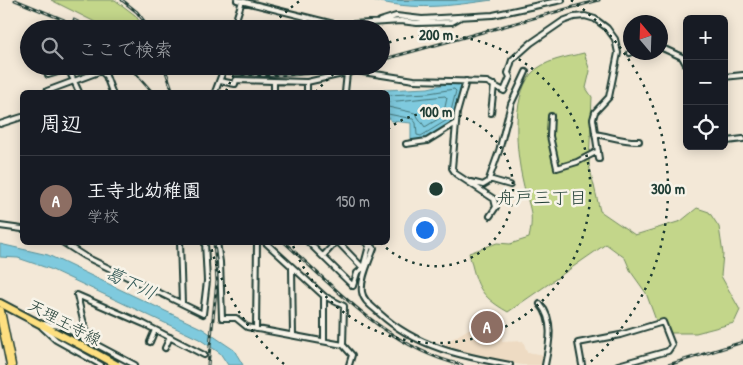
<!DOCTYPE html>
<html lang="ja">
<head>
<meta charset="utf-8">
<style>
  :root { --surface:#171b24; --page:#20242c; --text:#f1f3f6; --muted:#9ea1a6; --line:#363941; --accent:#ea580c }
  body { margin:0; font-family:"Patrick Hand","Klee One",sans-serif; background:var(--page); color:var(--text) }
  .controls { position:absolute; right:15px; top:15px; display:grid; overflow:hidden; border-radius:8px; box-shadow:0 2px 12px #0003 }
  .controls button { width:45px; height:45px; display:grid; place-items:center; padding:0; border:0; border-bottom:1px solid var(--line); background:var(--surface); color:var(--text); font:25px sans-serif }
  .compass { position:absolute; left:623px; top:15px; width:45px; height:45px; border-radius:50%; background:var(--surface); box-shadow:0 2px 12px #0003; rotate:341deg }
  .you { position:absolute; left:424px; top:229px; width:18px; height:18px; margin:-12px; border:4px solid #fff; border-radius:50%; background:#1a73e8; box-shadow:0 0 0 8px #1a73e833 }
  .badge { display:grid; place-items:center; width:32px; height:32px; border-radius:50%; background:var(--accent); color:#fff; font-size:16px; font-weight:700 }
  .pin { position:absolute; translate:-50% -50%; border:2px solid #fff; box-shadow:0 1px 5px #0006 }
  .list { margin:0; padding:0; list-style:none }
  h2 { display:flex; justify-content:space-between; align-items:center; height:65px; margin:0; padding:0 20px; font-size:21px }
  h2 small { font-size:16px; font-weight:400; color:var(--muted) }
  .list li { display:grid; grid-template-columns:32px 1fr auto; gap:15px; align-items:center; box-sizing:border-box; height:90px; padding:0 20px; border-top:1px solid var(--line) }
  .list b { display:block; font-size:19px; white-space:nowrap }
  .list p { margin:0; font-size:16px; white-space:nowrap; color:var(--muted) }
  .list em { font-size:16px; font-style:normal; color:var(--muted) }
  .icon { flex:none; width:28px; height:28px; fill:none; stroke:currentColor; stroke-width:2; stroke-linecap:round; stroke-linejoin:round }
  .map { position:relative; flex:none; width:743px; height:365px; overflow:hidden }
  .search { position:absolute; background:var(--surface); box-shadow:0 2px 12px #0003; left:20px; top:20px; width:370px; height:55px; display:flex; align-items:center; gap:12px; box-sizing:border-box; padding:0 18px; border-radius:28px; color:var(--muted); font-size:19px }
  .panel { position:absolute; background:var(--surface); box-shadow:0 2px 12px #0003; left:20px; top:90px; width:370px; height:155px; border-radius:8px }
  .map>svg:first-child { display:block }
</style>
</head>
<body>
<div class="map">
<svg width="743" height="365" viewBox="0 0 743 365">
  <rect width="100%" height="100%" fill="#f3e8d7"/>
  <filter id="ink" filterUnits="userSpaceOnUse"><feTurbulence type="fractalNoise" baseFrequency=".02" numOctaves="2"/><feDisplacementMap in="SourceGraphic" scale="10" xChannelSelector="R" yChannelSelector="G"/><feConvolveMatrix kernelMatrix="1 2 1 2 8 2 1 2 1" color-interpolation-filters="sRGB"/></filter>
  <g filter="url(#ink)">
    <path fill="#eedbc3" d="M 497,312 L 502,313 L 502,342 L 523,341 L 527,352 L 545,355 L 543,365 L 522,365 L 470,356 L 444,348 L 447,342 Z"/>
    <path fill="#c3d68a" stroke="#718a5f" d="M 51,0 L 115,0 L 135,15 L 145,29 L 109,29 Z
      M 584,53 L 590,71 L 586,88 L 592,97 L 589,165 L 600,211 L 635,235 L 681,221 L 697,208 L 709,212 L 719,227 L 723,254 L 721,276 L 740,310 L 734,323 L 696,333 L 668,333 L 657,323 L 646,293 L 631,272 L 625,258 L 606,244 L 508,312 C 478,295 477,285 469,253 L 497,243 L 510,244 L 529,238 C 535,211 528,206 523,182 C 516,152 511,99 531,74 C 543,60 568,57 584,53 Z"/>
    <path fill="#7fcade" stroke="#59929a" d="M 372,0 L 492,0 C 449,6 415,11 372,0 Z
      M 446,84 L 463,85 L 454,122 C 441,131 428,141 411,141 L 411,123 L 391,121 L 388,116 L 388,92 L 382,92 L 384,90 L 428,88 Z
      M 0,244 L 48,255 L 203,329 L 234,350 L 243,365 L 228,365 L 220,353 L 199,339 L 50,269 L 18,258 L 0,257 Z"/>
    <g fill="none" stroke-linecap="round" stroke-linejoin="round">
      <path stroke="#457578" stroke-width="1" d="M 393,0 L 457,0
        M 388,95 L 429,93 L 454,89 L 456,91 L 449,119 L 421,136 L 417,135 L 416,123 L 413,119 L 388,114
        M 388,102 L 445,96 L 447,98 L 443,116 L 425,127 L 415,113 L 388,107"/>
      <g stroke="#1f3d34" stroke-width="8">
        <path id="street" d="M 237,0 L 338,25 L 401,21 L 417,23 L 452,22 L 461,17
          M 380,21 L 396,16 L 422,19 L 493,15 L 562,0
          M 54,28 L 56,29
          M 233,29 L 242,1
          M 304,29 L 307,18
          M 660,47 L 682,57 L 687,66
          M 630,53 L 632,52
          M 45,66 L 48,75 L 68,69
          M 67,66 L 79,92
          M 724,77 L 743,75
          M 220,81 L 235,84 L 236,80 L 307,82 L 356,71 L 414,80 L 487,82 L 504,91 L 510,77 L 508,73 L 512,60 L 531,43 L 563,21 L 574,17 L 585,16 L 595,19 L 607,28 L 615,39 L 618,53 L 609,97 L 595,112 L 593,119 L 599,159
          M 466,81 L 457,113 L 452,168 L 456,174 L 494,199 L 496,207 L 490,216
          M 274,82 L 274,92
          M 307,82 L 307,92
          M 47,91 L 101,71 L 106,76 L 112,92
          M 215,92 L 225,66
          M 345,92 L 347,73 L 345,66
          M 491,113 L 494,85
          M 551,116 L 550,136 L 557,168 L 577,162 L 598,151
          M 0,124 L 22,117
          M 595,134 C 609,136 625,142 639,141
          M 727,141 L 743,139
          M 406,144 L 427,141 L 456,123
          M 489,179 L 510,185
          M 471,182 L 483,185 L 488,182 L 499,151 L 511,104 L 526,72
          M 0,226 L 22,229
          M 62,242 L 84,256 L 203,314 L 207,281 L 205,242
          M 180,242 L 182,303
          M 217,242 L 220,262 L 222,318 L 236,318 L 247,327 L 343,345
          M 265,242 L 324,296 L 344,306 L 343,345 L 352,355 L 349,365
          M 308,242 L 353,286 L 357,273 L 363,268 L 370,242
          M 338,242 L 363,268
          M 365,242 L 374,248 C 370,260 360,279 362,292 C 363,301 373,307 379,313 C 416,347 461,356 510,365
          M 323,256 L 336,242
          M 292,268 L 293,335
          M 324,296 L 324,341
          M 540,304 C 555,321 549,345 545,365
          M 44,324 L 61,326 L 135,365
          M 42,327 L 56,340 L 101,365
          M 256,329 L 257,242
          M 88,341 L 77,295 L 144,324 L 204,355
          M 150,342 L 155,330
          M 165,348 L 170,337
          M 582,365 L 578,343 L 620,335 L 663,322 L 672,345 L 668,351 L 618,365"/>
      </g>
      <g stroke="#1f3d34" stroke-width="10">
        <path id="primary" d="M 0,303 L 97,354"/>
      </g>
      <g stroke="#1f3d34" stroke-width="11">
        <path id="highway" d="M 0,311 L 11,365"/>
      </g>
      <use href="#street" stroke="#f7f3e8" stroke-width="4"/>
      <use href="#primary" stroke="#fddf80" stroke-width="6"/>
      <use href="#highway" stroke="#fddf80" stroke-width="8"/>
      <g stroke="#1f3d34" stroke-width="3">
        <path id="rail" d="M 15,0 L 64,20 L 79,29
          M 122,0 L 137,12 L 150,29
          M 74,20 L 92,29
          M 381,60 L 599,0
          M 129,66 L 152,92
          M 164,66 L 173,92
          M 182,66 C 237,78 297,79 353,66
          M 284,242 C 338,291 389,348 462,365
          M 208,365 L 217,281 L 214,242
          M 668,365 L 743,342"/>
      </g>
      <use href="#rail" stroke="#f7f3e8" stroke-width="1" stroke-dasharray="4" stroke-linecap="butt"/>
      <g stroke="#1f3d34" stroke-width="10" stroke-linecap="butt">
        <path id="primary-bridge" d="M 97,354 L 117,365"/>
      </g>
      <use href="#primary-bridge" stroke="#fddf80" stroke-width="6"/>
    </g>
  </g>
  <g fill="none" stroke="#1f3d34" stroke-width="2.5" stroke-dasharray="2.5 5">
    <path d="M388 129A77 77 0 1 1 381 243"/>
    <path d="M316 92A154 154 0 0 1 342 67M382 45A154 154 0 1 1 292 243"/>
    <path d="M284 364A232 232 0 0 1 210 243M226 91A232 232 0 0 1 238 68M269 28A232 232 0 0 1 301 0M571 0A232 232 0 0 1 588 364"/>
  </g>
  <g text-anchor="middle" stroke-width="5" stroke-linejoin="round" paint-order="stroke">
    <g font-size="16" fill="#1f3d34" stroke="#f7f3e8">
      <text transform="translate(65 322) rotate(28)" y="6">天理王寺線</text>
    </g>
    <g font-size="18" fill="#1f3d34" stroke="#f7f3e8">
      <text x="542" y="204">舟戸三丁目</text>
    </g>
    <g font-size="18" font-style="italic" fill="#325956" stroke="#f7f3e8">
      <text transform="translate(131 283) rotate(25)" y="6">葛下川</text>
    </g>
  </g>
  <circle cx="436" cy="189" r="8" fill="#1f3d34" stroke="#f7f3e8" stroke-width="2.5"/>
  <g font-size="15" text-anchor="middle" font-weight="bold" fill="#1f3d34" stroke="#f7f3e8" stroke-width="5" stroke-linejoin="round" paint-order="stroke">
    <text x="436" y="40">200 m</text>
    <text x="436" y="117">100 m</text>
    <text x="668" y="194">300 m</text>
  </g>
</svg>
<div class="controls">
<button>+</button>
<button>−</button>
<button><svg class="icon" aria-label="locate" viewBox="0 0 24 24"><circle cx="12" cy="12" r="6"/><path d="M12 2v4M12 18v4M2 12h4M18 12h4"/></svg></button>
</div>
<svg class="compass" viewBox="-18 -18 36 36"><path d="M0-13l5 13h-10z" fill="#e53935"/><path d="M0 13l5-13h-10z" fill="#9ea1a6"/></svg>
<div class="you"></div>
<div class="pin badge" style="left:487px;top:327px;background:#8d6e63">A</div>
<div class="search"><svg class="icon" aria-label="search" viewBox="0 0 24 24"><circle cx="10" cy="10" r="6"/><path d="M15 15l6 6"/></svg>ここで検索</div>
<section class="panel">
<h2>周辺<small></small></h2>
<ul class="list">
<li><span class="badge" style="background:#8d6e63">A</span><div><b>王寺北幼稚園</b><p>学校</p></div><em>150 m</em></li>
</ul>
</section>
</div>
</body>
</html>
